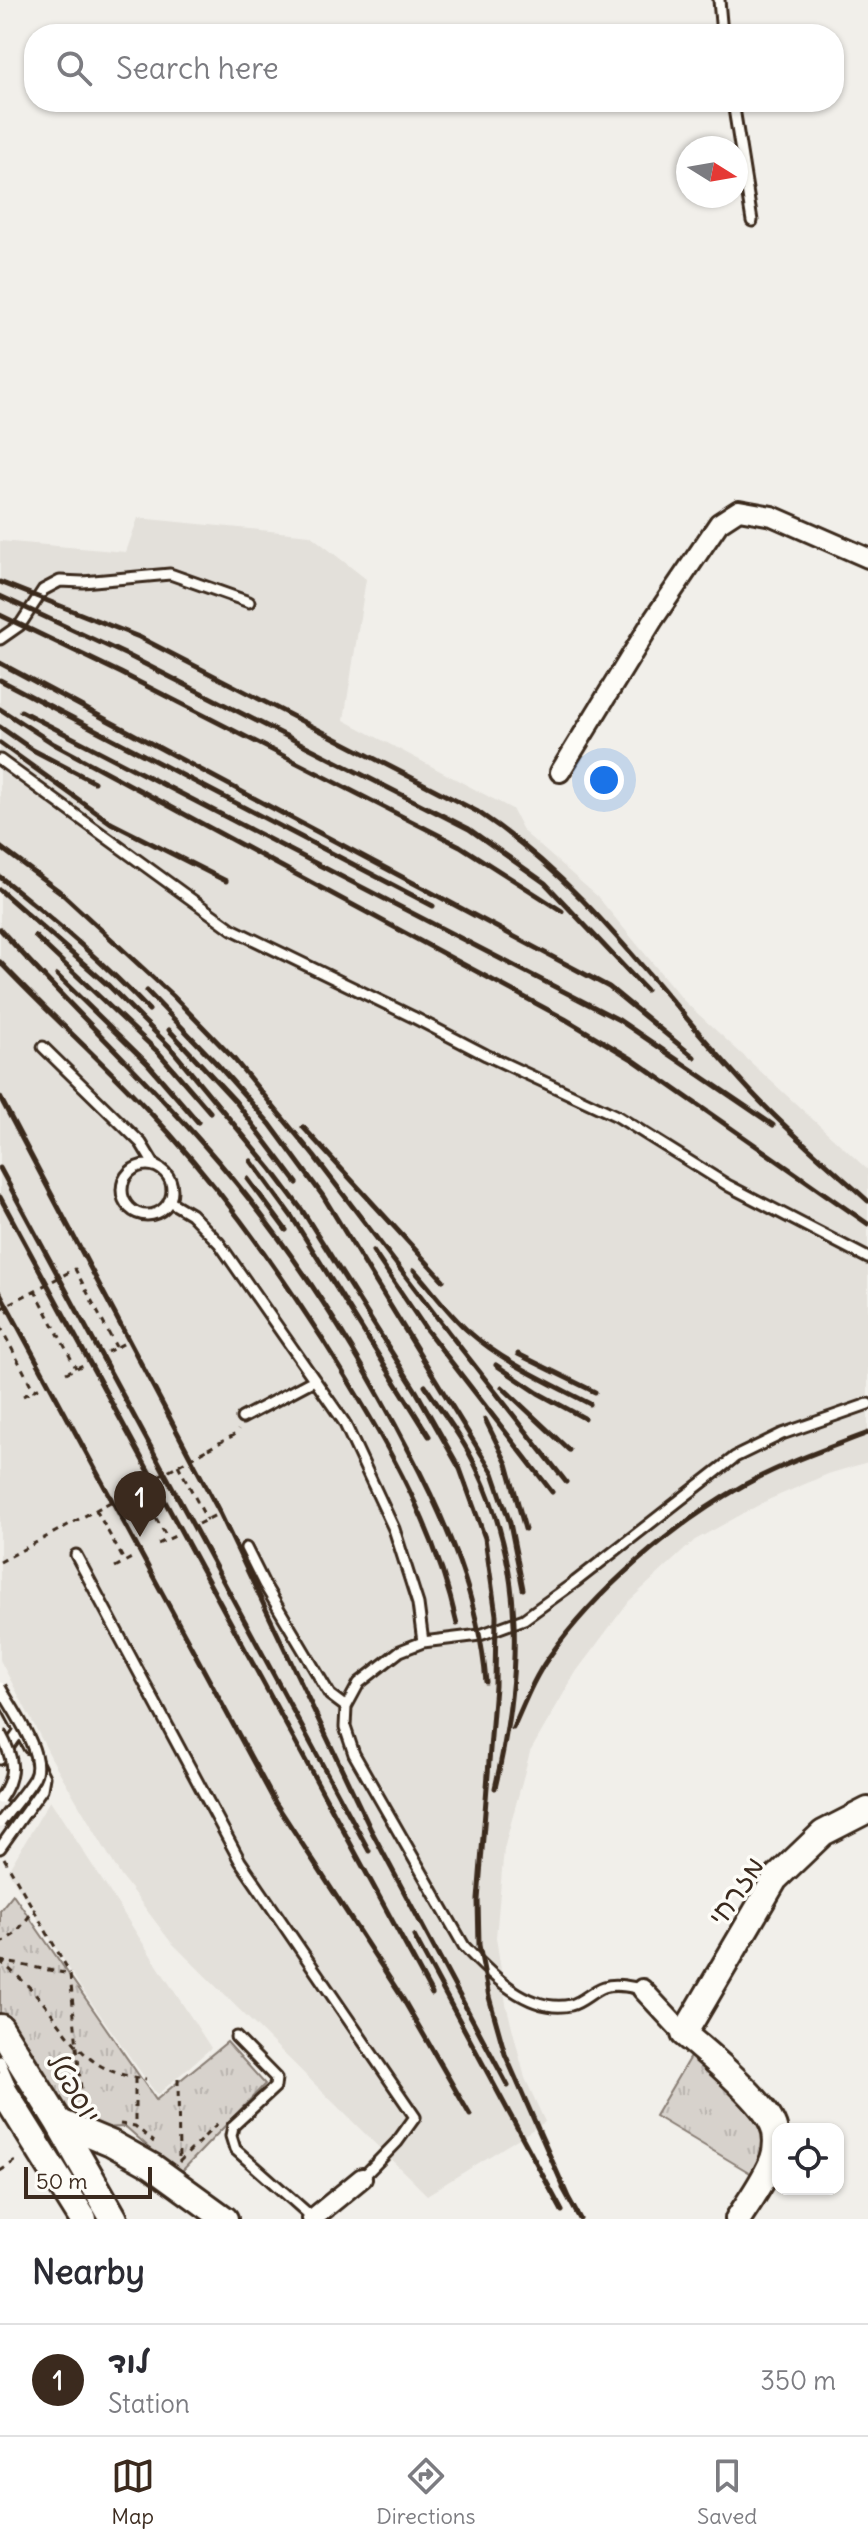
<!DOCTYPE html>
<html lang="en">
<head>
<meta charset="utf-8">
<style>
  :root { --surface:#fff; --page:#f2f2f3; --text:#2b2b33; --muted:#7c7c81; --line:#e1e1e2; --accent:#3b2a1e }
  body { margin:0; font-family:Delius,"Playpen Sans Hebrew",sans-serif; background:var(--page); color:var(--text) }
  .controls { position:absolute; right:24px; bottom:24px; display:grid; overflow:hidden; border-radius:16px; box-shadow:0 2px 6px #0004 }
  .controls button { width:72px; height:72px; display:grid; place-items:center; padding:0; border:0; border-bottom:2px solid var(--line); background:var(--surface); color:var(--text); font:40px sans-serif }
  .compass { position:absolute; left:676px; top:136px; width:72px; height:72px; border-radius:50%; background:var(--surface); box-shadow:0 2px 6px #0004; rotate:101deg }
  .scale { position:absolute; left:24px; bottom:20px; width:128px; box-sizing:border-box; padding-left:8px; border:4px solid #3b2a1e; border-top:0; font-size:22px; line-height:28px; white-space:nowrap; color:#3b2a1e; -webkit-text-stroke:6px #fdfcf7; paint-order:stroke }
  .you { position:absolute; left:604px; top:780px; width:28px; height:28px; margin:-20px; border:6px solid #fff; border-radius:50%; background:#1a73e8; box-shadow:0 0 0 12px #1a73e833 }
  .badge { display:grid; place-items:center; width:52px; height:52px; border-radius:50%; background:var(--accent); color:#fff; font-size:26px; font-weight:700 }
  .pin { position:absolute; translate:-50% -66px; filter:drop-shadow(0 2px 4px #0008) }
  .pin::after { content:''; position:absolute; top:42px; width:28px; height:24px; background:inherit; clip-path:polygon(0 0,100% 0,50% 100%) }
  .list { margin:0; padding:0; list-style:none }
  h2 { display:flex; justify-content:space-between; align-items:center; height:104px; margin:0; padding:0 32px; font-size:34px }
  h2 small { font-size:26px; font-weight:400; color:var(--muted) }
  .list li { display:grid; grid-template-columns:52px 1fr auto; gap:24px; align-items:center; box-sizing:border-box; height:112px; padding:0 32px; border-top:2px solid var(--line) }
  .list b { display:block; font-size:30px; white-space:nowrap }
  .list p { margin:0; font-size:26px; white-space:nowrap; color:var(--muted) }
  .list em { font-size:26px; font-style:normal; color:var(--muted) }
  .icon { flex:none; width:44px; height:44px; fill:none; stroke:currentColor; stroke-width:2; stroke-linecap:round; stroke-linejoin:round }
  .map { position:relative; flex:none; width:868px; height:2219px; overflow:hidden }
  .search { position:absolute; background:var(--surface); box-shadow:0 2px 6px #0004; left:24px; right:24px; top:24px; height:88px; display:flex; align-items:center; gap:20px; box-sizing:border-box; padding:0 28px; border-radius:32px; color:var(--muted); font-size:30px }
  .sheet { height:216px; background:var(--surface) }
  nav { display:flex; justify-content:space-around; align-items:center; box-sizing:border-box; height:112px; border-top:2px solid var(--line); background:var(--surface); font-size:22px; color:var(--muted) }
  nav a { display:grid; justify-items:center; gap:4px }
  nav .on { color:var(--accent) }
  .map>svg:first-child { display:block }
</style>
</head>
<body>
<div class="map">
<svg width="868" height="2219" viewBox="0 0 868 2219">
  <defs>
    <pattern id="park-tufts" width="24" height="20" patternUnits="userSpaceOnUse" patternTransform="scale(2)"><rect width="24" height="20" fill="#d7d2cc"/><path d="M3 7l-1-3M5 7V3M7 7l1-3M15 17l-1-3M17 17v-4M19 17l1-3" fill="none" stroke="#b9b4af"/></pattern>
  </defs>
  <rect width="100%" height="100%" fill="#f1efea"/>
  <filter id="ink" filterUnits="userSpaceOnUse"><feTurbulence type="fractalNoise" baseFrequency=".0125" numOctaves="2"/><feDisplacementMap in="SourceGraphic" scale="16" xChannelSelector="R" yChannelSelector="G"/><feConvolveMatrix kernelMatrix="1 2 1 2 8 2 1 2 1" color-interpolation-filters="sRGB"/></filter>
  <g filter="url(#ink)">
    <path fill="#e3e0da" d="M 138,518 L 310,535 L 366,579 L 344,720 L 512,809 L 524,832 L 597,896 L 684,1001 L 868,1170 L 868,1462 L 828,1474 L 768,1500 L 695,1540 L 629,1601 L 576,1672 L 530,1752 L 504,1849 L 496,1937 L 506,2004 L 525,2078 L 545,2122 L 427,2195 L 170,1941 L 121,1876 L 53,1761 L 0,1660 L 0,541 L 126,552 Z
      M 50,1800 L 211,2048 L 157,2095 L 81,1988 L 8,1871 Z"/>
    <path fill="url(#park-tufts)" stroke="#897e75" stroke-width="2" d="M 13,1894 L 156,2100 L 227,2042 L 265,2084 L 179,2174 L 126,2127 L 94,2128 L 69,2121 L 0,2020 L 0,1910 Z
      M 697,2045 L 773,2123 L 762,2180 L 655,2116 Z"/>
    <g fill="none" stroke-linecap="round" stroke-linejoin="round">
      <g stroke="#3b2a1e" stroke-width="15">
        <path id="service" d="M 719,0 L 722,34
          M 733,102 L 752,221
          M 0,639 L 20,625 L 43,590 L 60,581 L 83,582 L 170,574 L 249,602
          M 0,760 L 232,929 L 413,1017 L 486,1055 L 617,1116 L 729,1186 L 868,1258
          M 43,1047 L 141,1143 L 155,1166
          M122 1190a25 25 0 1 1 50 0a25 25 0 1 1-50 0Z
          M 169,1201 L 191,1214 L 219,1243 L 344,1422 L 394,1529 L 418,1604 L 423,1642
          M 242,1418 L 314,1380
          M 246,1548 L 264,1584 L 330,1695 L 346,1707 L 345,1727 L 354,1754 L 464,1946 C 490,1974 529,2014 571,2005 C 583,2002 592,1991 604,1987 C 616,1983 631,1987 642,1989
          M 76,1555 L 240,1861 L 415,2117 L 397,2142 L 362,2178
          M 6,1705 L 29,1748
          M 346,1707 L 359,1683 L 400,1651 L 423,1642 L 480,1635 L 524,1619 L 575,1582 L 735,1457 L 782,1434 L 868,1404
          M 0,1759 L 20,1731
          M 0,1848 L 42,1789 L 44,1777 L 36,1761
          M 236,2037 L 276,2078 L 275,2087 L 233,2126 L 231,2136 L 235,2149 L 313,2218
          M 0,2061 L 10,2084"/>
      </g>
      <g stroke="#3b2a1e" stroke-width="24">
        <path id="minor" d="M 560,772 L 653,620 L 719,523 L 739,510 L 772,516 L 868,558
          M 642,1989 L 684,2034
          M 312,2219 L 362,2178"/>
      </g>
      <g stroke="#3b2a1e" stroke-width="30">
        <path id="tertiary" d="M 58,2121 L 111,2143 L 152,2166 L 225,2219
          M 738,2219 C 750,2200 765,2180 773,2159 C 777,2148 777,2133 772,2123 C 761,2099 706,2052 684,2034 L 775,1879 L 823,1833 L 868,1810"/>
      </g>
      <g stroke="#3b2a1e" stroke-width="32">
        <path id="secondary" d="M 0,2028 L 58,2121 L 114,2219
          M 0,2086 L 83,2219"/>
      </g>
      <path stroke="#3b2a1e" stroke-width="3" stroke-dasharray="6 6" stroke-linecap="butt" d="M 35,1290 L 76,1368
        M 0,1309 L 75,1269 L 116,1347
        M 0,1326 L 34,1391
        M 107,1352 L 125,1343
        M 66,1373 L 85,1364
        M 23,1396 L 44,1385
        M 208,1449 L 236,1434 L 238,1430
        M 178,1465 L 207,1520
        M 138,1487 L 168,1539
        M 96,1510 L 125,1562
        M 198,1524 L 216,1515
        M 158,1544 L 177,1535
        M 115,1567 L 135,1556
        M 4,1858 L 70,1973
        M 0,1944 L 15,1934 L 35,1909
        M 0,1961 L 70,1974 L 83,2110
        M 0,1961 C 11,1971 23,1980 33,1991 C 73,2034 79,2072 146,2079
        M 135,2078 L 135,2126
        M 178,2079 L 179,2159
        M 120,2124 L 135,2126 L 154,2142
        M 179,2162 L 221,2120
        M 0,2171 L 20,2158"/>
      <use href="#service" stroke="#fdfcf7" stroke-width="9"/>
      <use href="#minor" stroke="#fdfcf7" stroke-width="18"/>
      <use href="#tertiary" stroke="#fdfcf7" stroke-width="24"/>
      <use href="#secondary" stroke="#fdfcf7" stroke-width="26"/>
      <path stroke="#3b2a1e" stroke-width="5" d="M 0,582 L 139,637 L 478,812 C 592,887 664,1000 757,1098 C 791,1134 831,1167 868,1201
        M 0,596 L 129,656 L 469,829 L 545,883 L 646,990
        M 0,615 L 121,673 L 460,846 L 562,911
        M 0,663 L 609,987 L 694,1057
        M 0,680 L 433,906
        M 0,709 L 54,744 L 565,1019 L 632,1059 L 868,1224
        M 21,711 L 619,1020 L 773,1125
        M 0,727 L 33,750 L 94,782
        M 0,743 L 111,823 L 226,881
        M 0,847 L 59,891 L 173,996 L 234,1059 L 314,1156 L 449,1333 L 566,1482
        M 0,877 C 52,918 103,962 149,1010
        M 0,890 L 109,986 L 169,1046 L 271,1169 L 302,1210 L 416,1391 L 460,1469 L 485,1538 L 496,1615 L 495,1686 L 478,1900 L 479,1945 L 489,1997 L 505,2054 L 568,2197
        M 0,929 C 66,1003 138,1070 203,1144 C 284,1235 352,1341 408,1449 C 447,1523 479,1598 486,1682
        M 35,936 L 159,1053 L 210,1112
        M 0,962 C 47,1012 99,1058 146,1108 C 214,1179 270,1258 323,1340 C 379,1429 434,1520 457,1624
        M 57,975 L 148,1064 L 198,1122
        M 147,991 L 217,1064 L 270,1124 L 323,1196 L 493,1473 L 510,1523 L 523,1589
        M 169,1030 L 236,1102 L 297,1183
        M 0,1097 L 220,1513 L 371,1830 L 508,2086
        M 303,1127 L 443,1280
        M 251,1161 L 292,1217 L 429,1436
        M 0,1168 L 369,1851
        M 248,1179 L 286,1230
        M 0,1197 L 432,1994
        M 373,1251 L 425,1328 L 552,1492
        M 414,1270 C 432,1290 448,1313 468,1331 C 503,1362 548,1382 590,1404
        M 0,1293 L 275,1802 L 403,1999 L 470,2115
        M 518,1354 L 595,1392
        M 496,1365 L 538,1393 L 584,1418
        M 425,1386 C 443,1413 464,1440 477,1469 C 526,1572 521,1679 495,1788
        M 502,1387 L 569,1450
        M 485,1419 L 507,1464 L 525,1529
        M 513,1728 C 524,1704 533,1679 549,1657 C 595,1591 674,1524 744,1485 C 784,1463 826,1449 868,1433
        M 414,1936 L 562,2211
        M 563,2188 L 580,2219"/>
      <g stroke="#3b2a1e" stroke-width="15" stroke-linecap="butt">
        <path id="service-bridge" d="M 0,1687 C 11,1708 47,1755 34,1778 C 25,1793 11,1808 0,1823
          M 0,1733 C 14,1758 17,1774 0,1799"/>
      </g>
      <path stroke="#3b2a1e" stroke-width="3" stroke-dasharray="6 6" stroke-linecap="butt" d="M 0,1562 L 208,1449"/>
      <use href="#service-bridge" stroke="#fdfcf7" stroke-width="9"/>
    </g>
  </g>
  <g text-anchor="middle" stroke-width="7" stroke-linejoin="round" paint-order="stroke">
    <g font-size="28" fill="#3b2a1e" stroke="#fdfcf7">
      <text transform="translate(736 1891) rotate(-56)" y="10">מזרחי</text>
      <text transform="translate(74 2088) rotate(59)" y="10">יוספטל</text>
    </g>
  </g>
</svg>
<div class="controls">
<button><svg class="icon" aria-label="locate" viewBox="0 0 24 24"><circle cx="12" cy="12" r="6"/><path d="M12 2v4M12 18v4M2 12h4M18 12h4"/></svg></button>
</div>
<svg class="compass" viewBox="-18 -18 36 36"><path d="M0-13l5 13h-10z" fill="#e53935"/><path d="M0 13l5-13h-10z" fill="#7c7c81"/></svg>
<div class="scale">50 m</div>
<div class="you"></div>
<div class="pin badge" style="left:140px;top:1537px">1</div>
<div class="search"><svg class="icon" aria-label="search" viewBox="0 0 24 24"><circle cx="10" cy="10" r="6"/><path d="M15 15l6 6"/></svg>Search here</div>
</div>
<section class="sheet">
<h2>Nearby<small></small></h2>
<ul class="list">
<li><span class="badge">1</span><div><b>לוד</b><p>Station</p></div><em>350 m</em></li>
</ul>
</section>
<nav>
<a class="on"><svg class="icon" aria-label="map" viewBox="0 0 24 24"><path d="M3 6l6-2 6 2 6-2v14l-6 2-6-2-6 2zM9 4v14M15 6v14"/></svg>Map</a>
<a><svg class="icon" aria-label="directions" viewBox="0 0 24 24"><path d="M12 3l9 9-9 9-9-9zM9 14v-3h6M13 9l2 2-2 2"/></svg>Directions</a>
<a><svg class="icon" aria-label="saved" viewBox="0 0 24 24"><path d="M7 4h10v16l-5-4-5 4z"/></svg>Saved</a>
</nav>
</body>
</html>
